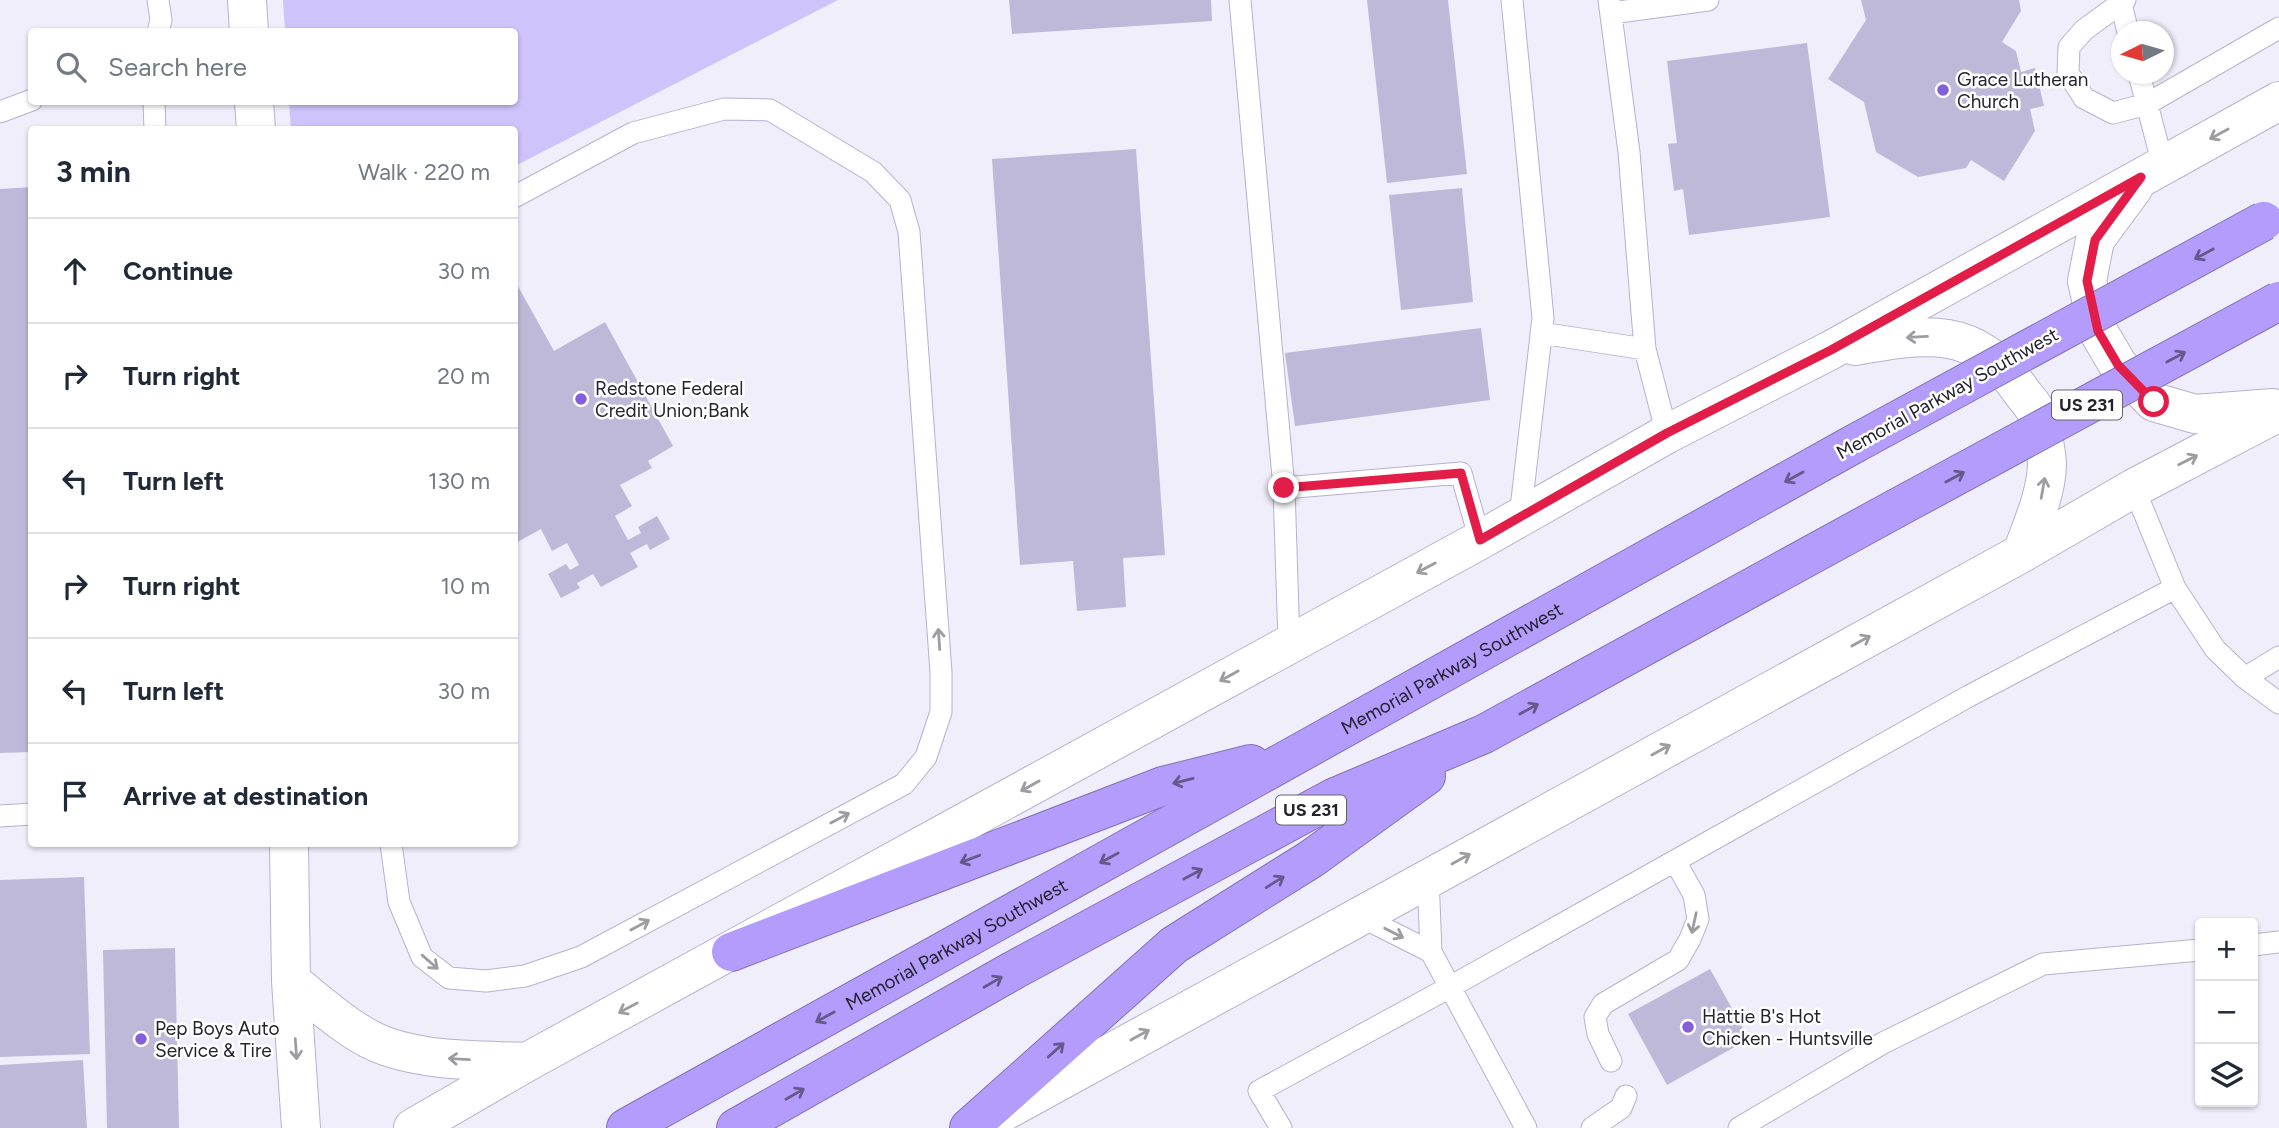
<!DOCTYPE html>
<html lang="en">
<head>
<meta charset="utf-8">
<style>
  :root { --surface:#fff; --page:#f6f6f7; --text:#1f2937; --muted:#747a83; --line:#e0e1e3 }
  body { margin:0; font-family:Figtree,sans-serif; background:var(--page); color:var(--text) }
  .controls { position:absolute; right:21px; bottom:21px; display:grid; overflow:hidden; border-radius:7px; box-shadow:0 2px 5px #0004 }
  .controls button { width:63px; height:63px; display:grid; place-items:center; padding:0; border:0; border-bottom:2px solid var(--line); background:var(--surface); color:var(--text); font:35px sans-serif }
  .compass { position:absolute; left:2111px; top:21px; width:63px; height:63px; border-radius:50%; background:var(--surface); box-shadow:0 2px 5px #0004; rotate:265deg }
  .stop { position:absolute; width:21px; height:21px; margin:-16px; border:5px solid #e11d48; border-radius:50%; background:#fff }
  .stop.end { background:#e11d48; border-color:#fff; box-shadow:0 2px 7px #0008 }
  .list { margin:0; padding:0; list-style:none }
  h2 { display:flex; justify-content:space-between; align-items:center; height:91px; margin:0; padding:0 28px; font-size:30px }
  h2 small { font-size:23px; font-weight:400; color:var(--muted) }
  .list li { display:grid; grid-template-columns:46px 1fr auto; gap:21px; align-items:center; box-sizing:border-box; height:105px; padding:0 28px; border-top:2px solid var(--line) }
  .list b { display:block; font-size:26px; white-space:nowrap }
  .list em { font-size:23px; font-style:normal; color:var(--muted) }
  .icon { flex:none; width:38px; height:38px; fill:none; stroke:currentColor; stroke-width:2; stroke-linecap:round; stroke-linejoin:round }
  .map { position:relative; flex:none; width:2279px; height:1128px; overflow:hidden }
  .search { position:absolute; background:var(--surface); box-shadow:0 2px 5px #0004; left:28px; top:28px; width:490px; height:77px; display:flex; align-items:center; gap:18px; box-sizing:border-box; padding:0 24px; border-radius:7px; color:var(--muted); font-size:26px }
  .panel { position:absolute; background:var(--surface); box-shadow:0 2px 5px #0004; left:28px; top:126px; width:490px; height:721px; border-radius:7px }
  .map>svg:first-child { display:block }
</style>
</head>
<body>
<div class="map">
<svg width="2279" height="1128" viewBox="0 0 2279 1128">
  <rect width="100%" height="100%" fill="#f0eefb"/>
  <path fill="#cec3fa" d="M 283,0 L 838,0 L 515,166 L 514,130 L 291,129 L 289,102 L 514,102 L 514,32 L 285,31 Z"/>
  <path fill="#beb9d8" d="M 1009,0 L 1211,0 L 1212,21 L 1012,34 Z
    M 1367,0 L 1448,0 L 1467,174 L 1387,183 Z
    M 1861,0 L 2019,0 L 2021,11 L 2002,42 L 2016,51 L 2021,72 L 2035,68 L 2044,106 L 2030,109 L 2035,131 L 2004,181 L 1971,160 L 1966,168 L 1918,177 L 1876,152 L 1864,102 L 1828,79 L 1866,20 Z
    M 1807,43 L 1830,217 L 1689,235 L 1683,189 L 1674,191 L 1668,144 L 1677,143 L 1667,61 Z
    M 1136,149 L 1165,555 L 1123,558 L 1126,607 L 1077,611 L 1073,561 L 1020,565 L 992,159 Z
    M 32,187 L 32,752 L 0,753 L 0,189 Z
    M 1462,188 L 1473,302 L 1401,310 L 1389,195 Z
    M 514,279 L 554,351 L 605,322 L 673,446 L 648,461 L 652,468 L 620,485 L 632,506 L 615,516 L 628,540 L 641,533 L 638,527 L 657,516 L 670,539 L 650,550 L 647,544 L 630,553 L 638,567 L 601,587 L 593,574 L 577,583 L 580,588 L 561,598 L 548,574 L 566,564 L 570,570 L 579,565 L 567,543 L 552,551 L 541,529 L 514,544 Z
    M 1481,328 L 1490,400 L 1295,426 L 1285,353 Z
    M 84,877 L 90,1054 L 0,1057 L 0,880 Z
    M 175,948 L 179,1128 L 107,1128 L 103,950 Z
    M 1710,969 L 1749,1039 L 1667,1085 L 1628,1014 Z
    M 83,1060 L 87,1128 L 0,1128 L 0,1065 Z"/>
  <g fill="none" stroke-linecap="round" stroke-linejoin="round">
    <g stroke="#b7b1d0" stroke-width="23">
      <path id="service" d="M 1240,0 L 1284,488 L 1289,643
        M 1512,0 L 1543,318 L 1520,517
        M 1609,0 L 1629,152 L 1645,349 L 1667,434
        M 2120,0 L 2128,32
        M 2125,0 L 2084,30 L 2069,47 L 2068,73 L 2084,98 L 2113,113 L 2147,104 L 2279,28
        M 1611,13 L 1708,0
        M 158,32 L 161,20 L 158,0
        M 2139,74 L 2163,165
        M 154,102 L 155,130
        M 0,112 L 32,100
        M 1541,333 L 1645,349
        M 1284,488 L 1461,473 L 1480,540
        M 2134,488 L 2175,588 L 2215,649 L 2245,678 L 2279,703
        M 2245,678 L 2279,657
        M 0,816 L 32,814
        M 391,844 L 399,902 L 422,957 L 449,978 L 486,981 L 525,976 L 581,957 L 904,784 L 926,757 L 941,712 L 941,672 L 909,232 L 900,200 L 873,172 L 770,110 L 724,109 L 633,133 L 514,197
        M 1358,915 L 1431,952
        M 2253,945 L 2279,942
        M 1611,1061 L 1598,1034 L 1595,1017 L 1603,1004 L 1678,960 L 1690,939 L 1698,919 L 1694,895 L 1675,861
        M 1281,1128 L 1259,1091 L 1450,987 L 1431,952 L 1428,877
        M 1526,1128 L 1450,987 L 1969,696 L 2175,588
        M 1592,1128 L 1621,1108 L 1626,1096
        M 1739,1128 L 1883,1043 L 2043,964 L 2200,950"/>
    </g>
    <g stroke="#b7b1d0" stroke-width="40">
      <path id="minor" d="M 247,0 L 249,32
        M 254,102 L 256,130
        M 289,844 L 291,981 L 301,1128
        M 291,981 C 319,1003 354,1036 388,1047 C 432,1062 482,1060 527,1062"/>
    </g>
    <g stroke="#b7b1d0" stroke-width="40">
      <path id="secondary" d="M 2134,187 L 2095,240 L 2087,281 L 2098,331 L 2118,365 L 2154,402 L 2195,414 L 2273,408
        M 1855,346 C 1926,333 1976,325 2021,391 C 2026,398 2033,405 2037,413 C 2041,423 2047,455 2047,465 C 2046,495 2032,525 2022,553
        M 994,1117 L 2022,553 L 2134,488 L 2279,412
        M 413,1128 L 527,1062 L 1480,540 L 1667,434 L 1831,350 L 2279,101"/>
    </g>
    <g stroke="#8272b5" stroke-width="40">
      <g id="motorway">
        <path d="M 731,952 L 1163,786 L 1251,764"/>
        <path id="s1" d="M 626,1128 L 1854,444"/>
        <path d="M 736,1128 L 1014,970 L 1333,798 L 1484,734 L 1895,509"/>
        <path d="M 969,1128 L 1174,945 L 1311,859 L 1426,776"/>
      </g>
    </g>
    <use href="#service" stroke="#fff" stroke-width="21"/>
    <use href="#minor" stroke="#fff" stroke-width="38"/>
    <use href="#secondary" stroke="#fff" stroke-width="38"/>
    <use href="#motorway" stroke="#b49cfd" stroke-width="38"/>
    <g stroke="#8272b5" stroke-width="40" stroke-linecap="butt">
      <path id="motorway-bridge" d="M 1854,444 L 2264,221
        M 1895,509 L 2279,301"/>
    </g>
    <use href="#motorway-bridge" stroke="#b49cfd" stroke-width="38"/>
  </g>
  <defs><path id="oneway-shaft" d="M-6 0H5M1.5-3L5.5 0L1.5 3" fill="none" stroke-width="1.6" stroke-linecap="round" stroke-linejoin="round" transform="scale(1.75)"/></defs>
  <g stroke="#9d9ca1">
    <use href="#oneway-shaft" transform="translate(2219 134) rotate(151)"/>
    <use href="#oneway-shaft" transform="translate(1917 337) rotate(177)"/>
    <use href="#oneway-shaft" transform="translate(2188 460) rotate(-27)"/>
    <use href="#oneway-shaft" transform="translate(2043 488) rotate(-80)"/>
    <use href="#oneway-shaft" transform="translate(1426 568) rotate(152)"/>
    <use href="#oneway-shaft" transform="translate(939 639) rotate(-94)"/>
    <use href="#oneway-shaft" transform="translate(1861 641) rotate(-29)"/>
    <use href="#oneway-shaft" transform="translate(1229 676) rotate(151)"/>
    <use href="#oneway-shaft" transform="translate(1661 750) rotate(-29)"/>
    <use href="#oneway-shaft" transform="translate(1030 786) rotate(151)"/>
    <use href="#oneway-shaft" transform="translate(840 818) rotate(-28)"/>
    <use href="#oneway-shaft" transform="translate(1461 859) rotate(-29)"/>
    <use href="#oneway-shaft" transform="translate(1694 923) rotate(102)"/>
    <use href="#oneway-shaft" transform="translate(640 925) rotate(-28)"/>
    <use href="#oneway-shaft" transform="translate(1394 933) rotate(27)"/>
    <use href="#oneway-shaft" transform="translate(430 962) rotate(41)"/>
    <use href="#oneway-shaft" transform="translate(628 1008) rotate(152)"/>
    <use href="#oneway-shaft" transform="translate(1140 1035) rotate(-29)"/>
    <use href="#oneway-shaft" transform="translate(296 1049) rotate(86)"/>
    <use href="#oneway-shaft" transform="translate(459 1059) rotate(-177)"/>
  </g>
  <g stroke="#65598c">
    <use href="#oneway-shaft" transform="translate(2204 254) rotate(152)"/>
    <use href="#oneway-shaft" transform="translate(2176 357) rotate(-28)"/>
    <use href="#oneway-shaft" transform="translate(1794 477) rotate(151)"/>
    <use href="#oneway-shaft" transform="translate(1955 477) rotate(-28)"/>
    <use href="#oneway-shaft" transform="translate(1529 709) rotate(-29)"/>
    <use href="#oneway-shaft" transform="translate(1183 781) rotate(166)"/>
    <use href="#oneway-shaft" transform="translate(1109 858) rotate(151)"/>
    <use href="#oneway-shaft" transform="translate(970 859) rotate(159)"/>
    <use href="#oneway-shaft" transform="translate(1193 874) rotate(-28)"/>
    <use href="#oneway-shaft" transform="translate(1275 882) rotate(-32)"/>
    <use href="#oneway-shaft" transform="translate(993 982) rotate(-30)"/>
    <use href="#oneway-shaft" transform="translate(825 1017) rotate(151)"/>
    <use href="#oneway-shaft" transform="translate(1056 1050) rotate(-42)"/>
    <use href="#oneway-shaft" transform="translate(795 1094) rotate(-30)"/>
  </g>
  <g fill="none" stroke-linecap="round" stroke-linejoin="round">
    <path stroke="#e11d48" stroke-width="9" d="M 1284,488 L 1461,473 L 1480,540 L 1667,433 L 1831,350 L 2141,177 L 2095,240 L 2087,281 L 2098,331 L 2118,365 L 2154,402"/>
  </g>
  <g fill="#845fda" stroke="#fff" stroke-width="2.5">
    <circle cx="1943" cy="90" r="7"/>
    <circle cx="581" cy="399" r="7"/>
    <circle cx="1688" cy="1027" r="7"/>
    <circle cx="141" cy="1039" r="7"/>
  </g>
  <g text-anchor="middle" stroke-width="5" stroke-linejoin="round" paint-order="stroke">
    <g fill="#fff" stroke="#66656d" stroke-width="2">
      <rect x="2052" y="390.5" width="70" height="29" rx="5"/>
      <rect x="1276" y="795.5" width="70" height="29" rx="5"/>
    </g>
    <g font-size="18" font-weight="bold" fill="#25232f">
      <text x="2087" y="411">US 231</text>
      <text x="1311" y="816">US 231</text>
    </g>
    <g font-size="19" fill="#25232f" stroke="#fff" text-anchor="start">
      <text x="1957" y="86">Grace Lutheran<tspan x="1957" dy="22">Church</tspan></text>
      <text x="595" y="395">Redstone Federal<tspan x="595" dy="22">Credit Union;Bank</tspan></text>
      <text x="1702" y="1023">Hattie B's Hot<tspan x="1702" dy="22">Chicken - Huntsville</tspan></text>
      <text x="155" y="1035">Pep Boys Auto<tspan x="155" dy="22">Service &amp; Tire</tspan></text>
    </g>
    <g font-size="19" fill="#25232f" stroke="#fff">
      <text transform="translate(1947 393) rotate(-29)" y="7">Memorial Parkway Southwest</text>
      <text dy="7" stroke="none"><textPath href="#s1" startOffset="945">Memorial Parkway Southwest</textPath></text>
      <text dy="7" stroke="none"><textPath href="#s1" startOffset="378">Memorial Parkway Southwest</textPath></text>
    </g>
  </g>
</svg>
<div class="controls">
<button>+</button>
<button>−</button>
<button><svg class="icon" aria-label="layers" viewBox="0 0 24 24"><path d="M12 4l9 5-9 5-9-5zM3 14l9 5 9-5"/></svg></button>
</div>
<svg class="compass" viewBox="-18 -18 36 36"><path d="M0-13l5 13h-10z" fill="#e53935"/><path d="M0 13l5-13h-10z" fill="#747a83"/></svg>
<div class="stop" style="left:2154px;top:402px"></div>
<div class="stop end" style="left:1284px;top:488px"></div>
<div class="search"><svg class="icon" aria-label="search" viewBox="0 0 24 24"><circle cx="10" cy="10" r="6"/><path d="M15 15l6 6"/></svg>Search here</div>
<section class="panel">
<h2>3 min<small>Walk · 220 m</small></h2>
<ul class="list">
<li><svg class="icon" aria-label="ahead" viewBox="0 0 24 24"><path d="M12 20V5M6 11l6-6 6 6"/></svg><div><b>Continue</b></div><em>30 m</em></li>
<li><svg class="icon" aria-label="right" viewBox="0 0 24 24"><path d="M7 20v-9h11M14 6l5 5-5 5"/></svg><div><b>Turn right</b></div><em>20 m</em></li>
<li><svg class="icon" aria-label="left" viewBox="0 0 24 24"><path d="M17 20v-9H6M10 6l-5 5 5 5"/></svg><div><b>Turn left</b></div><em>130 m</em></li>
<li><svg class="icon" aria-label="right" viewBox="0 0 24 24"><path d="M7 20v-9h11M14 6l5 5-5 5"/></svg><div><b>Turn right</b></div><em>10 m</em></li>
<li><svg class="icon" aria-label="left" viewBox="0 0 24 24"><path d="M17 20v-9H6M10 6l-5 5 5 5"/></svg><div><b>Turn left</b></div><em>30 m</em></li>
<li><svg class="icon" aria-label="arrive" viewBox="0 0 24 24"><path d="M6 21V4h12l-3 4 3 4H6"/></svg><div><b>Arrive at destination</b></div></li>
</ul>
</section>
</div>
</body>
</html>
